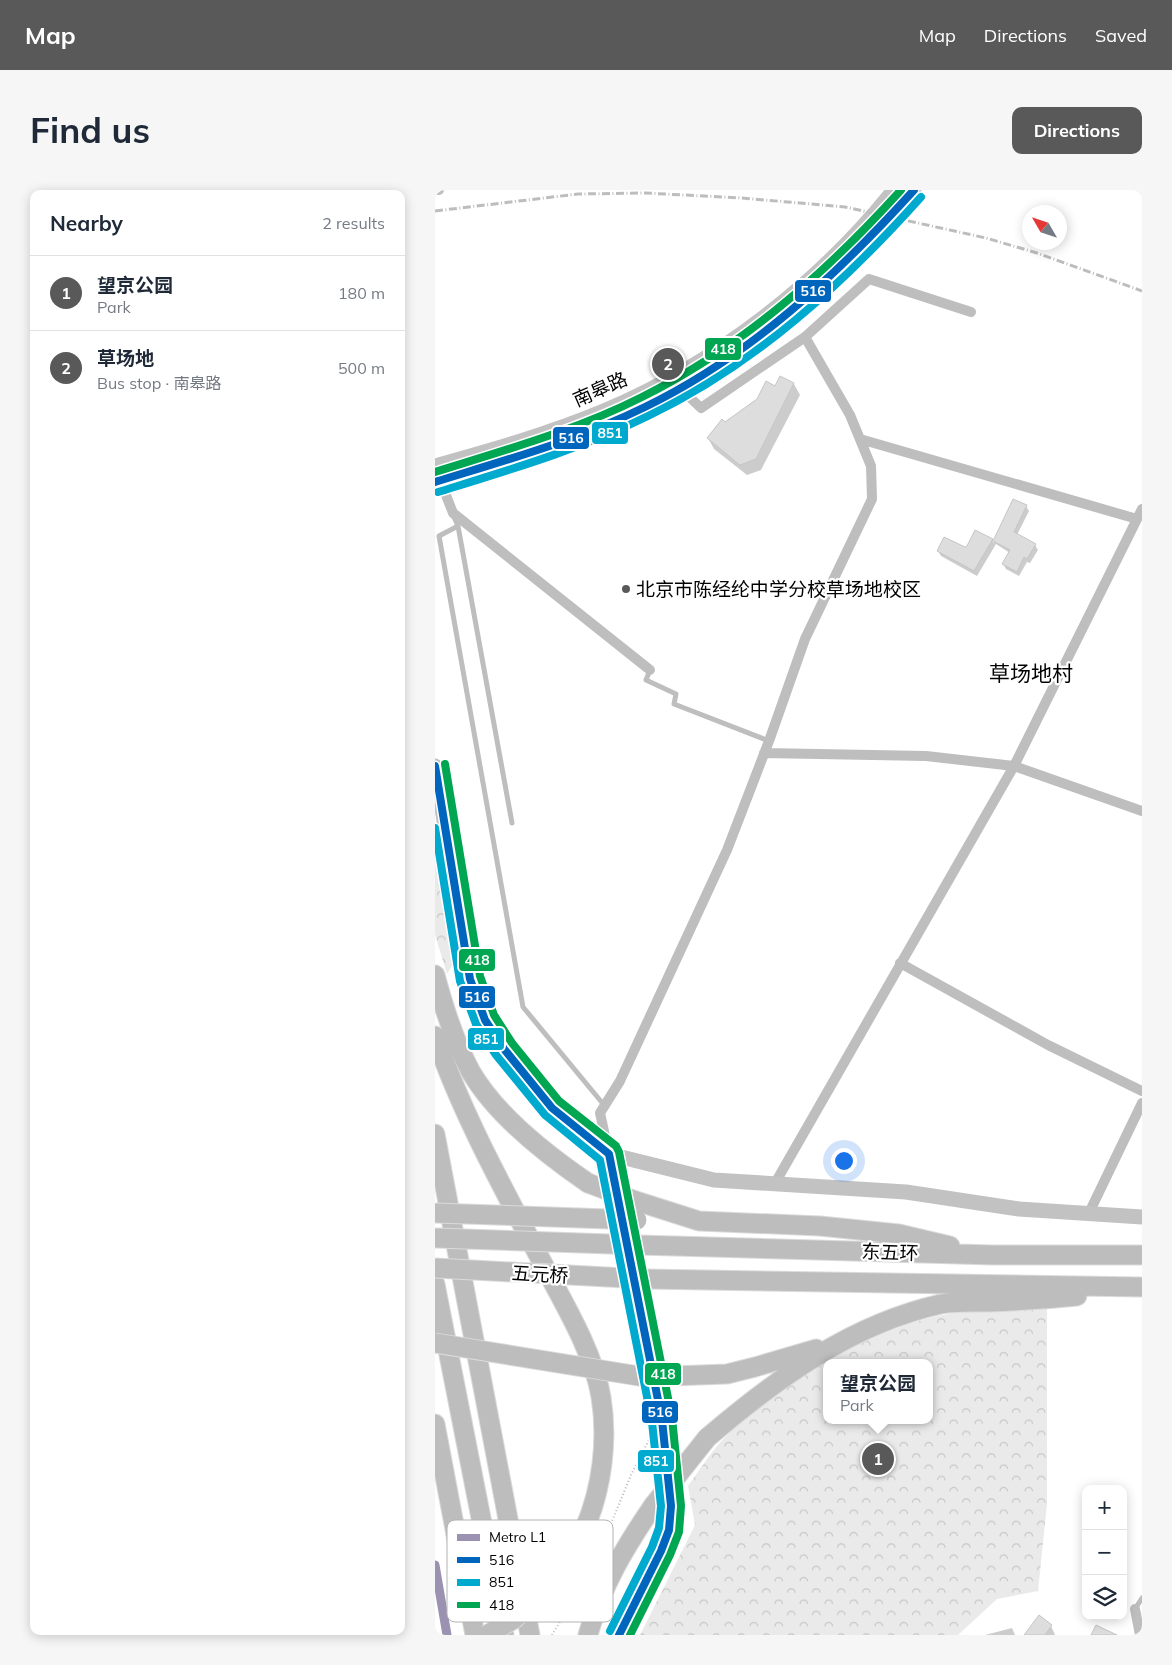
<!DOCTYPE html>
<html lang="en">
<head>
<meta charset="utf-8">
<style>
  :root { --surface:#fff; --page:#f6f6f7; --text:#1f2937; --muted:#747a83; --line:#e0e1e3; --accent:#595959 }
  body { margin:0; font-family:Mulish,"Noto Sans SC",sans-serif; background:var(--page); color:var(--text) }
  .controls { position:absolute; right:15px; bottom:15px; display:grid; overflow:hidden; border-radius:10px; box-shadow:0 2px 12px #0003 }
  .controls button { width:45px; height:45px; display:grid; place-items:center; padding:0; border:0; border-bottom:1px solid var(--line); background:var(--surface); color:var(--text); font:25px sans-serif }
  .compass { position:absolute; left:587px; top:15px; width:45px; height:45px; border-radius:50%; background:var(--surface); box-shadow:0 2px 12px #0003; rotate:309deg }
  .you { position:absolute; left:408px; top:970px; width:18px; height:18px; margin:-12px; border:4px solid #fff; border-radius:50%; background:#1a73e8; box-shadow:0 0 0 8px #1a73e833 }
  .badge { display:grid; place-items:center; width:32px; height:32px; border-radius:50%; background:var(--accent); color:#fff; font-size:16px; font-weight:700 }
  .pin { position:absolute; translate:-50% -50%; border:2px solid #fff; box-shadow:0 1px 5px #0006 }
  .popup { position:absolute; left:388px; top:1169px; width:110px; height:65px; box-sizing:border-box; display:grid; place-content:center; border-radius:10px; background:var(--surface); filter:drop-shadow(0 1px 4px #0005); font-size:16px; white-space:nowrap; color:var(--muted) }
  .popup b { font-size:19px; color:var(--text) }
  .popup::after { content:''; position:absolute; left:50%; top:100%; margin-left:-10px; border:10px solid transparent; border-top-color:var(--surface) }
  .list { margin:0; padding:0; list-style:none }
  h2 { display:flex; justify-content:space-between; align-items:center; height:65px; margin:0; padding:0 20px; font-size:21px }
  h2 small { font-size:16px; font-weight:400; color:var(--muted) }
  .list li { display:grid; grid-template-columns:32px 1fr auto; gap:15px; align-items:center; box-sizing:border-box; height:75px; padding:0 20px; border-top:1px solid var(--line) }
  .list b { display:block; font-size:19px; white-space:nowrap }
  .list p { margin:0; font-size:16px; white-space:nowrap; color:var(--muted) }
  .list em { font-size:16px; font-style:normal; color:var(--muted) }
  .icon { flex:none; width:28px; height:28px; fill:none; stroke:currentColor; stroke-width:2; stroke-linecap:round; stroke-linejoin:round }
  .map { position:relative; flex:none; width:707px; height:1445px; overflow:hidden; border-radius:10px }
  header { display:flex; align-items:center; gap:30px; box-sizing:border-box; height:70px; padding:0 25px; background:var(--accent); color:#fff }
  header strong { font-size:24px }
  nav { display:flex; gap:28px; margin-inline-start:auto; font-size:18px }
  .intro { display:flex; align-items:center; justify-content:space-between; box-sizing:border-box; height:120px; padding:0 30px }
  h1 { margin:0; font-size:35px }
  .button { padding:12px 22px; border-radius:10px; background:var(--accent); color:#fff; font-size:18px; font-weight:700 }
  main { display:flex; gap:30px; padding:0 30px }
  aside { flex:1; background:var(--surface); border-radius:10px; box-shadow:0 2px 12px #0003 }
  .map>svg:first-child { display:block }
</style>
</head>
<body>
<header>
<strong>Map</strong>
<nav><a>Map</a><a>Directions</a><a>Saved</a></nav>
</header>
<div class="intro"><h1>Find us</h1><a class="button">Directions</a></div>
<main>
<aside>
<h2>Nearby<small>2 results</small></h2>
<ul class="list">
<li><span class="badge">1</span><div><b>望京公园</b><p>Park</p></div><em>180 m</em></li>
<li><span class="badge">2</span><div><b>草场地</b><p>Bus stop · 南皋路</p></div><em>500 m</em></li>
</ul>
</aside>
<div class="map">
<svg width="707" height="1445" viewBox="0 0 707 1445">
  <defs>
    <pattern id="forest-crowns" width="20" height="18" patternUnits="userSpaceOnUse" patternTransform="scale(1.25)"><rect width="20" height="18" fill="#eaeaea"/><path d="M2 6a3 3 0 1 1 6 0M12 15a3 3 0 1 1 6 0" fill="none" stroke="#c7c7c7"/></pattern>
  </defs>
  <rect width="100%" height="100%" fill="#fff"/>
  <path fill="url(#forest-crowns)" fill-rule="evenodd" d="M 0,658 L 20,771 L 12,784 L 0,745 Z
    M 612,1114 L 612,1314 L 603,1401 L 562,1409 L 523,1445 L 205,1445 L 260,1335 L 253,1296 C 266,1278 279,1257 295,1242 C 351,1191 438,1137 513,1124 C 545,1118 579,1117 612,1114 ZM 392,1173 L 494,1173 L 494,1230 L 392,1230 Z"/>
  <path fill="#0003" d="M 346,188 L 359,194 L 365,205 L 326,280 L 312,285 L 279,259 L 273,248 L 289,233 L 341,198 Z
    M 579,310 L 591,316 L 594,321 L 582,345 L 600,355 L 603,360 L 595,373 L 592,372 L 584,386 L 571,379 L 568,374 L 575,363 L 561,354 L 542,386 L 506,366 L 503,361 L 529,359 L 557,350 L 559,353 Z
    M 616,1436 L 620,1445 L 591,1445 Z
    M 577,1438 L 580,1445 L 550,1445 Z"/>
  <path fill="#ddd" stroke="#c5c5c5" d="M 345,186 L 359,193 L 321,269 L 305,275 L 272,248 L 287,229 L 290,232 L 322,209 L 331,191 L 340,196 Z
    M 578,309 L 592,315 L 579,342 L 601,354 L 592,369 L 589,367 L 582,382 L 567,374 L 575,360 L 558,351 Z
    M 540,340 L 558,349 L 539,381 L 502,361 L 509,347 L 530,357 L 532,356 Z
    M 604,1425 L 617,1435 L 610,1445 L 589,1445 Z
    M 661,1435 L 682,1445 L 656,1445 Z"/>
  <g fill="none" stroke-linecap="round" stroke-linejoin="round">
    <g stroke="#dbdbdb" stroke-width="21">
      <path id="highway" d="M 0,785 C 9,819 19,851 36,882 C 61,925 112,965 153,993
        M 0,846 C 28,926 68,998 107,1072 C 128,1112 159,1163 166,1207 C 173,1250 167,1298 150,1338 C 144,1351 135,1364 128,1377
        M 0,944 L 95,1445
        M 198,1010 L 264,1031 L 385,1036 L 464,1044 L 515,1056
        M 204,1055 L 558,1065 L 707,1065
        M 210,1089 L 707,1097
        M 0,1094 L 69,1445
        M 320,1177 L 381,1159
        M 0,1234 L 40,1445
        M 272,1248 C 341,1189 416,1134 506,1114 C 522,1111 540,1112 555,1112 C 584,1111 613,1109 642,1106
        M 153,1445 C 166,1397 190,1357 218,1316"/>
    </g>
    <path stroke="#b8b8b8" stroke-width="2" stroke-dasharray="1 2.5" stroke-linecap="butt" d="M 117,1445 L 158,1377 L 196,1285 L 216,1246"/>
    <path stroke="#bebebe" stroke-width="5" d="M 19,327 L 23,336 L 4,346 L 88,817 L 169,915
      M 23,336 L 77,633
      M 215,480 L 211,490 L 241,504 L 239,514 L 334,551
      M 700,1419 L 707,1408"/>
    <path stroke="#bebebe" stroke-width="10" d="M 0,0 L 4,0
      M 240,197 L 245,198 L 266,218 L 370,147 L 434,89 L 536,122
      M 425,249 L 702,329
      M 5,290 L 18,323 L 215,480
      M 329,563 L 491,566 L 579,576 L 707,621
      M 465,773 L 613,855 L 707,901
      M 174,964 L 165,923 L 185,891 L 292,660 L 334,551 L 370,449 L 437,309 L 436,276 L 415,225 L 370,147
      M 339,995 L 579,576 L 707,319
      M 653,1025 L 707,913
      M 700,1419 L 705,1445"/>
    <path stroke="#c2c2c2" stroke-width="15" d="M 0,276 C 57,260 114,244 169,221 C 280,174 384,94 459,0
      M 0,292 C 71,270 143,249 210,217 C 310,169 406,84 479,0
      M 0,576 L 35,789 L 50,830 L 69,859 L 117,918 L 149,946 L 174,964 L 227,1230 L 236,1316 L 234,1340 L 226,1361 L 184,1445
      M 174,964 L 279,990 L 471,1002 L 584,1019 L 707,1027"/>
    <use href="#highway" stroke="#bdbdbd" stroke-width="19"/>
    <path stroke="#bdbdbd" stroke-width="3" stroke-dasharray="8 2.5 1 2.5" stroke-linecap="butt" d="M 0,21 L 143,4 L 210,3 L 307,8 L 410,17 L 551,48 L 602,63 L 707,101"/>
    <g stroke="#dbdbdb" stroke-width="21" stroke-linecap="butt">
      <path id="highway-bridge" d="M 153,993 L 198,1010
        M 0,1023 L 202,1030
        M 0,1048 L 204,1055
        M 0,1078 L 210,1089
        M 0,1153 L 210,1187 L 292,1184 L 320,1177
        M 218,1316 L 272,1248
        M 52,1445 L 79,1429 L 128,1377"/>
    </g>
    <use href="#highway-bridge" stroke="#bdbdbd" stroke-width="19"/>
    <g stroke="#fff" stroke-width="11">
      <path id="bus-1" d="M 0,292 C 71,270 143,250 210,217 C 315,166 401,86 479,0
        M 0,576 L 35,789 L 50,830 L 69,859 L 117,918 L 174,964 L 227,1230 L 236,1316 L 234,1340 L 226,1361 L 184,1445"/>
    </g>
    <g stroke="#fff" stroke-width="11">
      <path id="bus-2" d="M 3,302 C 74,280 146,259 213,226 C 320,175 408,94 486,7
        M 0,638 L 25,791 L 41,834 L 61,865 L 110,925 L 165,970 L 217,1232 L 226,1316 L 224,1338 L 217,1357 L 175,1441"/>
    </g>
    <g stroke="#fff" stroke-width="11">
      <path id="bus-3" d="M 0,282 C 70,260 142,240 207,207 C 307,157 391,83 466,0
        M 10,574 L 45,786 L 59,825 L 77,853 L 124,911 L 181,956 L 184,962 L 237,1228 L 246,1316 L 244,1342 L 235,1365 L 195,1445"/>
    </g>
    <use href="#bus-1" stroke="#0065bd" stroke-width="8"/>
    <use href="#bus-2" stroke="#00a9ce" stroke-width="8"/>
    <use href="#bus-3" stroke="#00a651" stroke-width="8"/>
    <g stroke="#fff" stroke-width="12">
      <path id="metro-1" d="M 0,1375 L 12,1445"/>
    </g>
    <use href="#metro-1" stroke="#9b91b1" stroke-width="9"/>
  </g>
  <circle fill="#595959" stroke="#fff" stroke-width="2" cx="191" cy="399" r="5"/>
  <g text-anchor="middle" stroke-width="4.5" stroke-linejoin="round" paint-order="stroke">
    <g font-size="19" fill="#000" stroke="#fff">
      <text transform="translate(165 199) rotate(-24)" y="7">南皋路</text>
      <text transform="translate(455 1062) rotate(2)" y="7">东五环</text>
      <text transform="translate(105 1084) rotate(3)" y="7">五元桥</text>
    </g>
    <g font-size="19" fill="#000" stroke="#fff" text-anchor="start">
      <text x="201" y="406">北京市陈经纶中学分校草场地校区</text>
    </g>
    <g font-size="21" fill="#000" stroke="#fff">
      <text x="596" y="491">草场地村</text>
    </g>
  </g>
  <rect x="12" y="1330" width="166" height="102" rx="8" fill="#fff" stroke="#b2b2b2" stroke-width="1"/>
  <rect x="22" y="1344" width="23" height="7" fill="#9b91b1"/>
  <rect x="22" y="1367" width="23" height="6" fill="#0065bd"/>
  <rect x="22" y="1389" width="23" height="7" fill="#00a9ce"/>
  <rect x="22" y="1412" width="23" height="6" fill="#00a651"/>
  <g font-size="14" fill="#000">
    <text x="54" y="1352">Metro L1</text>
    <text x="54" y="1375">516</text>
    <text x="54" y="1397">851</text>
    <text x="54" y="1420">418</text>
  </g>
  <g stroke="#fff" stroke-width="2">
    <rect x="359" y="89" width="38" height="24" rx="5" fill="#0065bd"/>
    <rect x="269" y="147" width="38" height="24" rx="5" fill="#00a651"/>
    <rect x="156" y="231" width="38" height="24" rx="5" fill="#00a9ce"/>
    <rect x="117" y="236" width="38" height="24" rx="5" fill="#0065bd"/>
    <rect x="23" y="758" width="38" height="24" rx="5" fill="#00a651"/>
    <rect x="23" y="795" width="38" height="24" rx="5" fill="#0065bd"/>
    <rect x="32" y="837" width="38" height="24" rx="5" fill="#00a9ce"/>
    <rect x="209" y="1172" width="38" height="24" rx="5" fill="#00a651"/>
    <rect x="206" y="1210" width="38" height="24" rx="5" fill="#0065bd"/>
    <rect x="202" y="1259" width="38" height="24" rx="5" fill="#00a9ce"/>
  </g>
  <g font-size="14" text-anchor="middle" font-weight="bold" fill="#fff">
    <text x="378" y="106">516</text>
    <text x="288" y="164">418</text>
    <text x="175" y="248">851</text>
    <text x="136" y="253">516</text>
    <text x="42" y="775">418</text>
    <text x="42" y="812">516</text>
    <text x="51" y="854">851</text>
    <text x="228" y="1189">418</text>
    <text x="225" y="1227">516</text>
    <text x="221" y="1276">851</text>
  </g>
</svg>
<div class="controls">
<button>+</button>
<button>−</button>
<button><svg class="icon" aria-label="layers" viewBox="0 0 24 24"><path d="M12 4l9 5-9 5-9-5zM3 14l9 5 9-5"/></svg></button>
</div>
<svg class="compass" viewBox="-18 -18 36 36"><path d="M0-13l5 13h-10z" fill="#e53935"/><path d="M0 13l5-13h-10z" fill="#747a83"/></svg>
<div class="you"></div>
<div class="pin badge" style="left:443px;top:1269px">1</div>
<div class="popup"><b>望京公园</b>Park</div>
<div class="pin badge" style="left:233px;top:174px">2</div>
</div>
</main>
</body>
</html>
